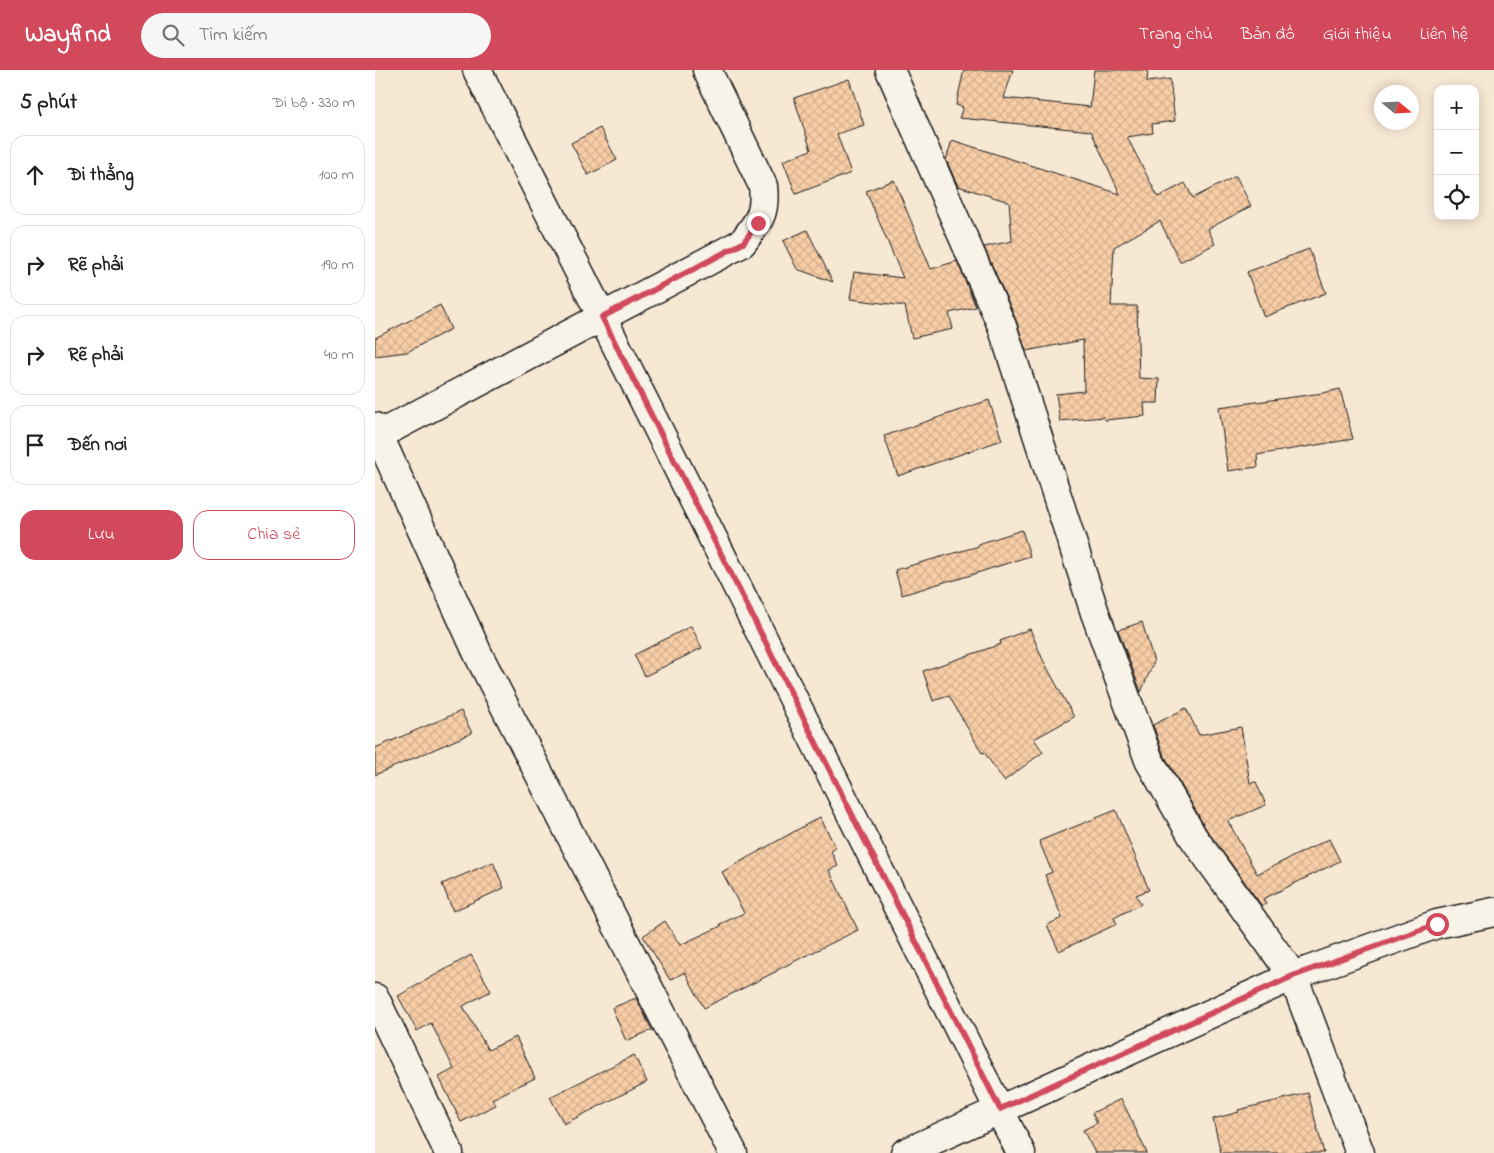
<!DOCTYPE html>
<html lang="vi">
<head>
<meta charset="utf-8">
<style>
  :root { --surface:#fff; --page:#f6f6f6; --text:#202124; --muted:#757577; --line:#e0e0e0; --accent:#d1495b }
  body { margin:0; font-family:"Indie Flower",sans-serif; background:var(--page); color:var(--text) }
  .controls { position:absolute; right:15px; top:15px; display:grid; overflow:hidden; border-radius:10px; box-shadow:0 2px 12px #0003 }
  .controls button { width:45px; height:45px; display:grid; place-items:center; padding:0; border:0; border-bottom:1px solid var(--line); background:var(--surface); color:var(--text); font:25px sans-serif }
  .compass { position:absolute; left:999px; top:15px; width:45px; height:45px; border-radius:50%; background:var(--surface); box-shadow:0 2px 12px #0003; rotate:108deg }
  .stop { position:absolute; width:15px; height:15px; margin:-11px; border:4px solid #d1495b; border-radius:50%; background:#fff }
  .stop.end { background:#d1495b; border-color:#fff; box-shadow:0 1px 5px #0008 }
  .list { margin:0; padding:0; list-style:none }
  h2 { display:flex; justify-content:space-between; align-items:center; height:65px; margin:0; padding:0 20px; font-size:21px }
  h2 small { font-size:16px; font-weight:400; color:var(--muted) }
  .list li { display:grid; grid-template-columns:32px 1fr auto; gap:15px; align-items:center; box-sizing:border-box; height:80px; margin:0 10px 10px; padding:0 10px; border:1px solid var(--line); border-radius:15px }
  .list b { display:block; font-size:19px; white-space:nowrap }
  .list em { font-size:16px; font-style:normal; color:var(--muted) }
  .actions { display:flex; gap:10px; padding:15px 20px }
  .actions a { flex:1; padding:11px 0; border:1px solid var(--accent); border-radius:15px; text-align:center; font-size:18px; color:var(--accent) }
  .actions .main { background:var(--accent); color:#fff }
  .icon { flex:none; width:28px; height:28px; fill:none; stroke:currentColor; stroke-width:2; stroke-linecap:round; stroke-linejoin:round }
  .map { position:relative; flex:none; width:1119px; height:1083px; overflow:hidden }
  header { display:flex; align-items:center; gap:30px; box-sizing:border-box; height:70px; padding:0 25px; background:var(--accent); color:#fff }
  header strong { font-size:24px }
  nav { display:flex; gap:28px; margin-inline-start:auto; font-size:18px }
  .search { width:350px; height:45px; background:var(--page); display:flex; align-items:center; gap:12px; box-sizing:border-box; padding:0 18px; border-radius:28px; color:var(--muted); font-size:19px }
  main { display:flex }
  aside { flex:1; background:var(--surface) }
  .map>svg:first-child { display:block }
</style>
</head>
<body>
<header>
<strong>Wayfind</strong>
<div class="search"><svg class="icon" aria-label="search" viewBox="0 0 24 24"><circle cx="10" cy="10" r="6"/><path d="M15 15l6 6"/></svg>Tìm kiếm</div>
<nav><a>Trang chủ</a><a>Bản đồ</a><a>Giới thiệu</a><a>Liên hệ</a></nav>
</header>
<main>
<aside>
<h2>5 phút<small>Đi bộ · 330 m</small></h2>
<ul class="list">
<li><svg class="icon" aria-label="ahead" viewBox="0 0 24 24"><path d="M12 20V5M6 11l6-6 6 6"/></svg><div><b>Đi thẳng</b></div><em>100 m</em></li>
<li><svg class="icon" aria-label="right" viewBox="0 0 24 24"><path d="M7 20v-9h11M14 6l5 5-5 5"/></svg><div><b>Rẽ phải</b></div><em>190 m</em></li>
<li><svg class="icon" aria-label="right" viewBox="0 0 24 24"><path d="M7 20v-9h11M14 6l5 5-5 5"/></svg><div><b>Rẽ phải</b></div><em>40 m</em></li>
<li><svg class="icon" aria-label="arrive" viewBox="0 0 24 24"><path d="M6 21V4h12l-3 4 3 4H6"/></svg><div><b>Đến nơi</b></div></li>
</ul>
<div class="actions"><a class="main">Lưu</a><a>Chia sẻ</a></div>
</aside>
<div class="map">
<svg width="1119" height="1083" viewBox="0 0 1119 1083">
  <defs>
    <pattern id="building-cross-hatch" width="8" height="8" patternUnits="userSpaceOnUse" patternTransform="scale(1.25)"><rect width="8" height="8" fill="#f8cea7"/><path d="M0 0l8 8M0 8l8-8" fill="none" stroke="#d4b08f"/></pattern>
  </defs>
  <rect width="100%" height="100%" fill="#f7e8d4"/>
  <filter id="ink" filterUnits="userSpaceOnUse"><feTurbulence type="fractalNoise" baseFrequency=".02" numOctaves="2"/><feDisplacementMap in="SourceGraphic" scale="10" xChannelSelector="R" yChannelSelector="G"/><feConvolveMatrix kernelMatrix="1 2 1 2 8 2 1 2 1" color-interpolation-filters="sRGB"/></filter>
  <g filter="url(#ink)">
    <path fill="url(#building-cross-hatch)" stroke="#1c1c1c" d="M 589,0 L 638,0 L 629,28 L 715,37 L 719,0 L 773,0 L 772,12 L 795,9 L 800,51 L 777,54 L 778,63 L 752,67 L 783,127 L 810,113 L 818,128 L 861,106 L 876,136 L 833,159 L 840,174 L 805,192 L 785,151 L 739,177 L 736,236 L 762,236 L 764,308 L 784,309 L 783,333 L 769,333 L 770,346 L 730,350 L 729,347 L 685,351 L 681,324 L 709,321 L 708,270 L 651,281 L 641,250 L 609,177 L 637,171 L 634,132 L 583,116 L 571,90 L 577,70 L 745,124 L 716,61 L 584,48 L 588,37 L 581,35 Z
      M 474,9 L 489,55 L 462,64 L 476,103 L 421,124 L 408,91 L 436,80 L 419,28 Z
      M 225,58 L 242,90 L 213,105 L 196,73 Z
      M 519,110 L 556,199 L 582,191 L 601,237 L 574,243 L 578,259 L 537,268 L 530,236 L 475,229 L 479,202 L 528,208 L 491,121 Z
      M 432,160 L 458,212 L 422,199 L 408,171 Z
      M 934,179 L 951,223 L 889,247 L 872,202 Z
      M 65,235 L 76,259 L 32,282 L 0,286 L 0,268 Z
      M 965,319 L 978,369 L 882,385 L 883,397 L 853,401 L 844,337 L 948,323 Z
      M 614,330 L 627,370 L 523,406 L 509,366 Z
      M 647,460 L 655,486 L 577,511 L 576,510 L 527,525 L 520,500 L 604,476 L 603,474 Z
      M 767,552 L 779,592 L 766,622 L 743,560 Z
      M 316,556 L 327,578 L 270,606 L 259,585 Z
      M 655,559 L 668,590 L 699,647 L 659,669 L 668,682 L 629,711 L 609,682 L 607,683 L 574,626 L 558,631 L 548,601 L 626,574 L 625,571 Z
      M 811,638 L 824,665 L 866,657 L 875,713 L 881,712 L 891,735 L 853,751 L 882,804 L 954,769 L 965,791 L 888,829 L 891,834 L 887,836 L 831,759 L 788,683 L 778,655 Z
      M 86,641 L 97,663 L 0,705 L 0,678 Z
      M 741,740 L 774,820 L 761,825 L 766,834 L 739,848 L 742,854 L 684,881 L 672,855 L 687,848 L 670,805 L 677,802 L 664,771 Z
      M 445,747 L 461,778 L 456,781 L 463,796 L 454,800 L 483,860 L 402,900 L 402,901 L 329,938 L 310,902 L 295,910 L 268,866 L 290,851 L 305,875 L 346,856 L 345,854 L 369,843 L 347,802 Z
      M 118,792 L 129,818 L 78,841 L 67,814 Z
      M 96,885 L 116,921 L 88,936 L 113,980 L 141,967 L 160,1008 L 117,1029 L 121,1035 L 86,1052 L 64,1007 L 79,999 L 56,953 L 42,961 L 23,926 Z
      M 261,928 L 277,960 L 251,971 L 237,938 Z
      M 259,985 L 272,1012 L 189,1054 L 175,1027 Z
      M 933,1023 L 949,1083 L 846,1083 L 838,1049 L 864,1042 L 863,1040 Z
      M 746,1029 L 753,1043 L 772,1083 L 720,1083 L 708,1060 L 722,1053 L 717,1043 Z"/>
    <g fill="none" stroke-linecap="round" stroke-linejoin="round">
      <g stroke="#1c1c1c" stroke-width="31">
        <path id="minor" d="M 102,0 L 227,247 L 646,1083
          M 515,0 L 627,256 L 720,543 L 774,690 L 818,767 L 918,906 L 985,1083
          M 0,357 L 103,584 L 358,1083
          M 0,367 L 367,173 C 384,151 391,144 388,116 L 332,0
          M 0,928 L 74,1083
          M 530,1083 L 918,906 L 1062,854 L 1119,842"/>
      </g>
      <use href="#minor" stroke="#f7f3e8" stroke-width="28"/>
    </g>
  </g>
  <g fill="none" stroke-linecap="round" stroke-linejoin="round" filter="url(#ink)">
    <path stroke="#d1495b" stroke-width="6" d="M 383,153 L 368,173 L 227,247 L 625,1039 L 918,906 L 1062,854"/>
  </g>
</svg>
<div class="controls">
<button>+</button>
<button>−</button>
<button><svg class="icon" aria-label="locate" viewBox="0 0 24 24"><circle cx="12" cy="12" r="6"/><path d="M12 2v4M12 18v4M2 12h4M18 12h4"/></svg></button>
</div>
<svg class="compass" viewBox="-18 -18 36 36"><path d="M0-13l5 13h-10z" fill="#e53935"/><path d="M0 13l5-13h-10z" fill="#757577"/></svg>
<div class="stop" style="left:1062px;top:854px"></div>
<div class="stop end" style="left:383px;top:153px"></div>
</div>
</main>
</body>
</html>
